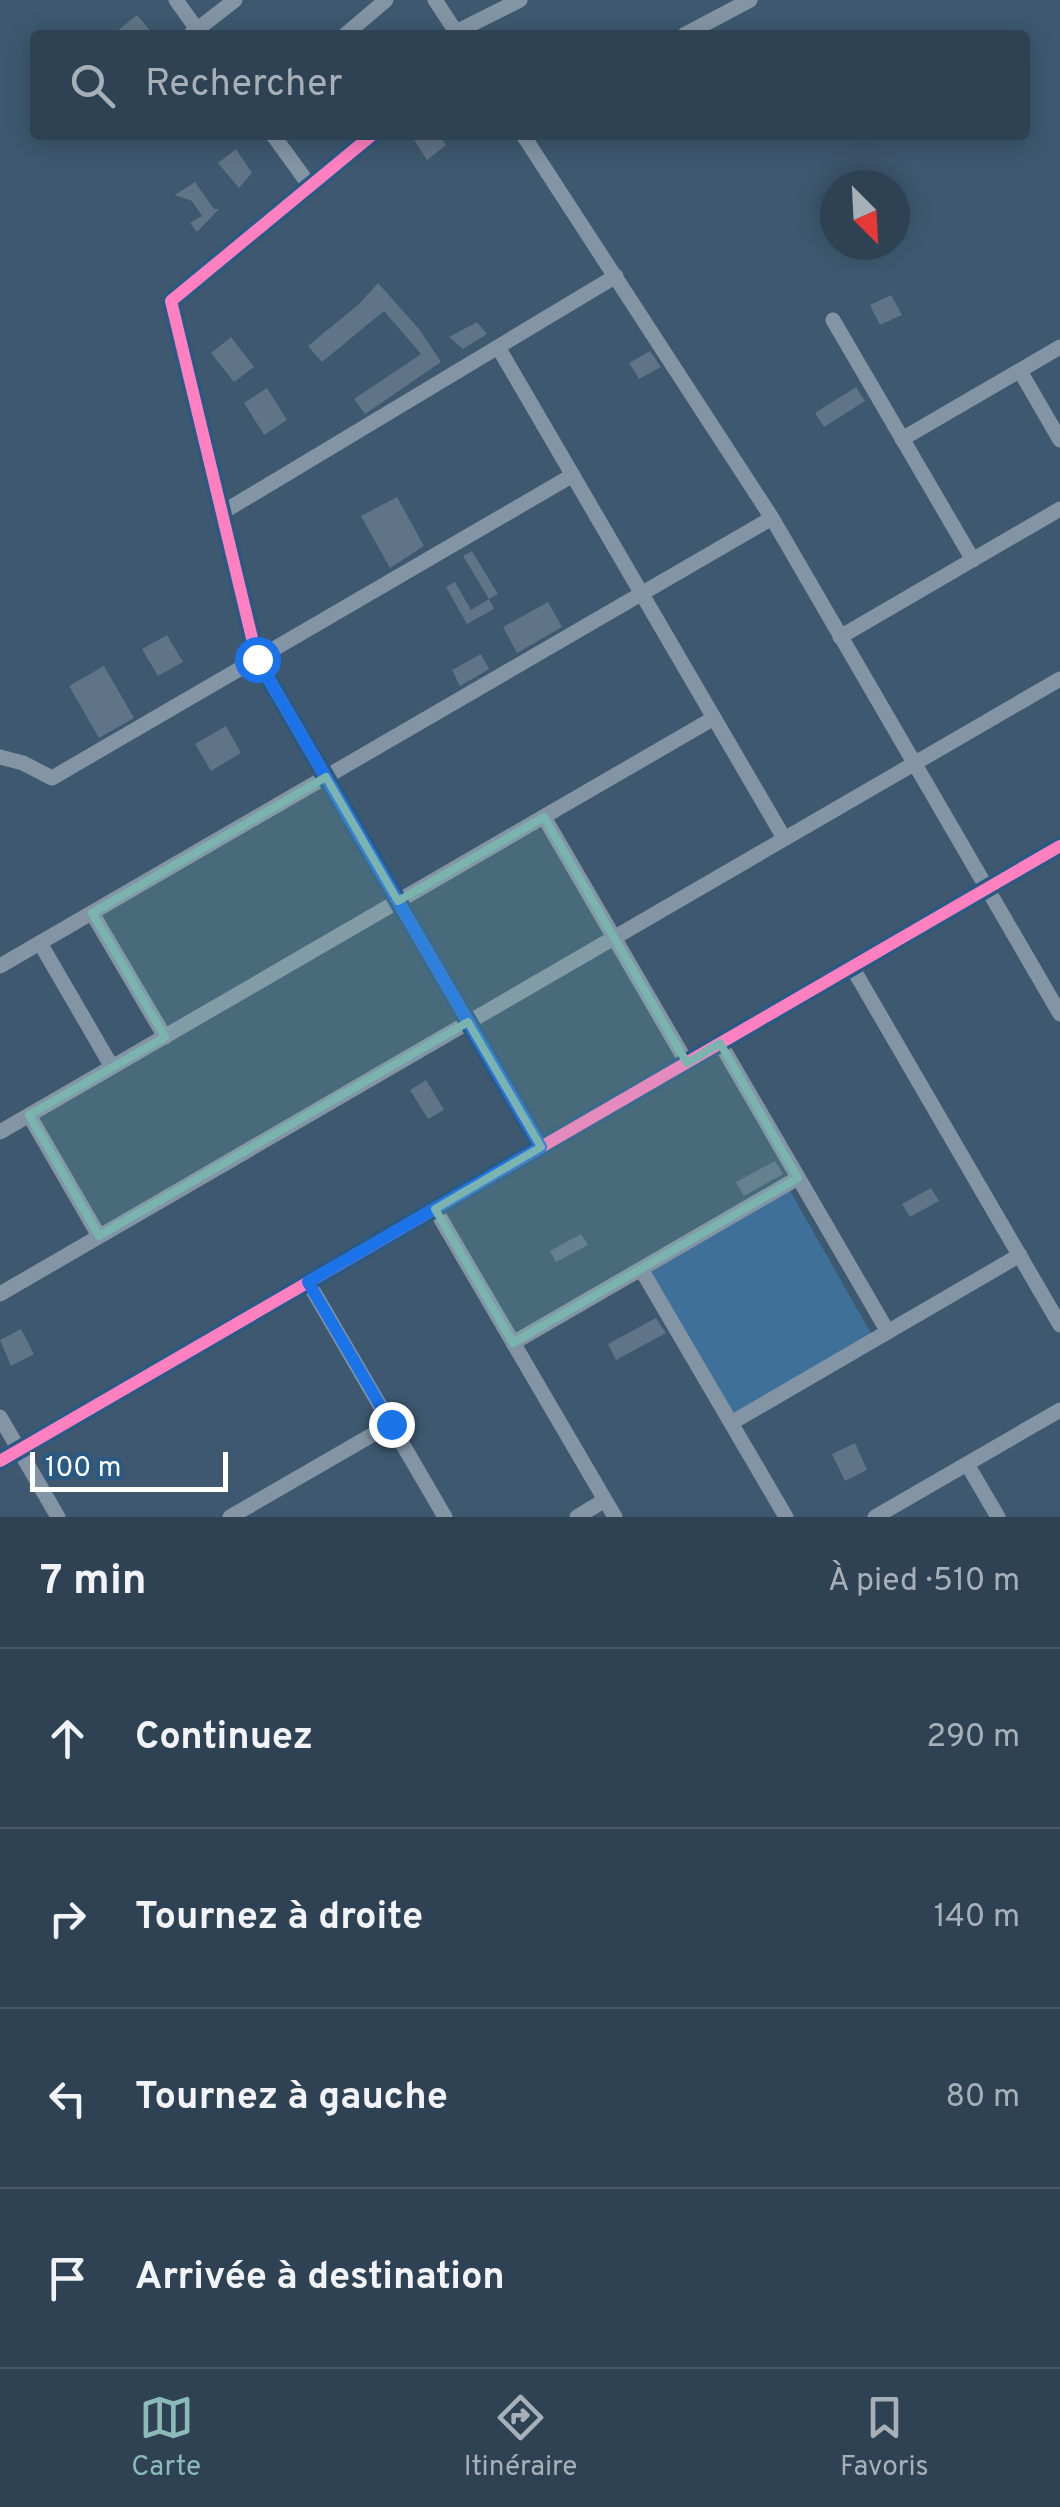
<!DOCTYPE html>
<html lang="fr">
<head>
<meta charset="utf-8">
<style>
  :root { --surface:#2e4253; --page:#3a4d5d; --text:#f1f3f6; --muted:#a7b0b8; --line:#495b6a; --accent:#8bbbb9 }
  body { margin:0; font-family:Overpass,sans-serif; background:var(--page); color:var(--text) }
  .compass { position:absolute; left:820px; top:170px; width:90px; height:90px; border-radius:50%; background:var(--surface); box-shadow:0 5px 25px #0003; rotate:156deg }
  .scale { position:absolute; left:30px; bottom:25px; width:198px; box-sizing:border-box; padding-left:10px; border:5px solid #fff; border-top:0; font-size:28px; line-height:35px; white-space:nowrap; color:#fff; -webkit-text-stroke:8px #295a83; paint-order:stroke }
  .stop { position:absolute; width:30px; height:30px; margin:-22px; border:8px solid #1a73e8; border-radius:50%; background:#fff }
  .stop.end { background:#1a73e8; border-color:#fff; box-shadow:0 2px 10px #0008 }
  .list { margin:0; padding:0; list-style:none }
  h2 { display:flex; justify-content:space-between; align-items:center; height:130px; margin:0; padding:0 40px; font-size:42px }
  h2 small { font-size:32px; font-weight:400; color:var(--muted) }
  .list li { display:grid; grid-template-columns:65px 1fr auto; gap:30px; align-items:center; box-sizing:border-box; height:180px; padding:0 40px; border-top:2px solid var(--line) }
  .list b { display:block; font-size:38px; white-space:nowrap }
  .list em { font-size:32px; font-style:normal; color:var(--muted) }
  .icon { flex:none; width:55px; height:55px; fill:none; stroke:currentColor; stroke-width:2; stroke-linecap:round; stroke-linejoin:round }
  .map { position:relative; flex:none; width:1060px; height:1517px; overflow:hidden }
  .search { position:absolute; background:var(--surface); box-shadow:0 5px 25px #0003; left:30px; right:30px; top:30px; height:110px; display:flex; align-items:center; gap:25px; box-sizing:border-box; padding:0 35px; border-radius:10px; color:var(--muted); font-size:38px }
  .sheet { height:850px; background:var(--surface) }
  nav { display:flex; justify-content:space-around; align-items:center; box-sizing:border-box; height:140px; border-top:2px solid var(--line); background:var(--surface); font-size:28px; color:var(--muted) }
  nav a { display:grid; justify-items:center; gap:5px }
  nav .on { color:var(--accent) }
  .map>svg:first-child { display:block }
</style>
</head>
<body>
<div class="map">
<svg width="1060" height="1517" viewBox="0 0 1060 1517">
  <rect width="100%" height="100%" fill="#3d586f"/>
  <path fill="#3e7099" d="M 789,1189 L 872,1335 L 730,1415 L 648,1270 Z"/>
  <path fill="#5f7486" d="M 137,15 L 154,35 L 112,35 Z
    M 411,135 L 439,135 L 446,145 L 427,160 Z
    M 236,149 L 252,173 L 239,188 L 218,163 Z
    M 195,182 L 214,209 L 219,209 L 197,232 L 190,223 L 202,216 L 192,201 L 175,195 Z
    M 378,283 L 419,329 L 441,362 L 365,414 L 354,399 L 421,354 L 415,347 L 384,311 L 322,362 L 308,346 L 359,304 Z
    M 891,295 L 902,315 L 880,325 L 870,305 Z
    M 477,322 L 487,334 L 463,349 L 449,337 Z
    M 231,337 L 254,367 L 234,382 L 211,353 Z
    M 650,351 L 661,367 L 639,379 L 629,363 Z
    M 856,387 L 865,401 L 824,427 L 815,413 Z
    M 267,388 L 287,420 L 264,435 L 244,403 Z
    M 397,497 L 424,546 L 390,568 L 361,516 Z
    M 472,551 L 498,594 L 489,599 L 463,556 Z
    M 455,582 L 471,610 L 489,599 L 494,609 L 467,624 L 446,587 Z
    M 548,602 L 562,627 L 517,653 L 503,627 Z
    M 167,635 L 183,662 L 158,676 L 142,649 Z
    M 481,654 L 489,669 L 460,686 L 452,670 Z
    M 104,666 L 134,718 L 99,738 L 69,686 Z
    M 226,726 L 241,753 L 211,771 L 195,744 Z
    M 426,1080 L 444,1110 L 428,1119 L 410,1090 Z
    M 775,1161 L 783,1174 L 744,1196 L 736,1182 Z
    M 931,1188 L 939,1201 L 910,1217 L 902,1204 Z
    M 581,1234 L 588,1245 L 556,1262 L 550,1251 Z
    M 656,1318 L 666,1333 L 616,1360 L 608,1344 Z
    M 21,1329 L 34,1354 L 11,1366 L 0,1340 Z
    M 855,1443 L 867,1470 L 845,1481 L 832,1454 Z"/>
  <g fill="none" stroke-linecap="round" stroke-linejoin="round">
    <path stroke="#8395a5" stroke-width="15" d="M 176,0 L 201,35
      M 435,0 L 458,35
      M 456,32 L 520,0
      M 190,35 L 235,0
      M 345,35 L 386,0
      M 684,35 L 750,0
      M 273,135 L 310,186
      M 372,135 L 171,301 L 257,659 L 541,1147
      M 523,135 L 772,518 L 1060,1014
      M 833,320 L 973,560
      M 498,347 L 784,838
      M 1020,371 L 1060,440
      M 902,439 L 1060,347
      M 223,512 L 616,276
      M 840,637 L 1060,509
      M 0,757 L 23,763 L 52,778 L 573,475
      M 544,817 L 687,1063
      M 92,913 L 165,1037
      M 40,943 L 112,1067
      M 0,966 L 772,518
      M 852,967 L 1060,1325
      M 720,1043 L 888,1332
      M 29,1115 L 99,1236
      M 0,1132 L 714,718
      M 435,1209 L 615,1517
      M 641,1269 L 786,1517
      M 308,1282 L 445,1517
      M 0,1294 L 1060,679
      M 513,1343 L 798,1178
      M 0,1417 L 58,1517
      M 731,1423 L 1020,1255
      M 0,1461 L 1060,846
      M 967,1464 L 998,1517
      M 230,1517 L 391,1424
      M 577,1517 L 605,1500
      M 875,1517 L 1060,1410"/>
    <g stroke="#295a83" stroke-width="19">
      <path id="cycleway" d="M 372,135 L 171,301 L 257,659 L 541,1147
        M 0,1461 L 1060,846"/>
    </g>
    <use href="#cycleway" stroke="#ff80c0" stroke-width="12"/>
  </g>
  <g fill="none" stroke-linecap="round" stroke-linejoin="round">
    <path stroke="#1a73e8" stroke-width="12" d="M 257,659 L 541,1147 L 308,1282 L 391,1424"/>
  </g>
  <path fill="#7bb4af" fill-opacity="0.2" stroke="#7bb4af" stroke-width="8" stroke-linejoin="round" d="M 326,777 L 398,901 L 544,817 L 687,1063 L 720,1043 L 798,1178 L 513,1343 L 435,1209 L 541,1147 L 468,1022 L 99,1236 L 29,1115 L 165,1037 L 92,913 Z"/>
</svg>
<svg class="compass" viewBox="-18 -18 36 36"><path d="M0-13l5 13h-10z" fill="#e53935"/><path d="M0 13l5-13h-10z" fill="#a7b0b8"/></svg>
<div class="scale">100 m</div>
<div class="stop" style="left:257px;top:659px"></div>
<div class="stop end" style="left:391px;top:1424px"></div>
<div class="search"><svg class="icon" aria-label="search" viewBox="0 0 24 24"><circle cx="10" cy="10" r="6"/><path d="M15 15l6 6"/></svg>Rechercher</div>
</div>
<section class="sheet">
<h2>7 min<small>À pied · 510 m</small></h2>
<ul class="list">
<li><svg class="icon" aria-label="ahead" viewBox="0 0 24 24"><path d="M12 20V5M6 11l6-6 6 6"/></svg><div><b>Continuez</b></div><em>290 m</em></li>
<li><svg class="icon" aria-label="right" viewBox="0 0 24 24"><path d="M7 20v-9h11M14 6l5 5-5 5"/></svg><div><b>Tournez à droite</b></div><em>140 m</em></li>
<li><svg class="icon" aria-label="left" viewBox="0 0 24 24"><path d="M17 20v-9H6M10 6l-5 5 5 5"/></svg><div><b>Tournez à gauche</b></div><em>80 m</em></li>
<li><svg class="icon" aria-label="arrive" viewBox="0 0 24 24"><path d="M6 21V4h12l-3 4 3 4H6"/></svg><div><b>Arrivée à destination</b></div></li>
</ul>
</section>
<nav>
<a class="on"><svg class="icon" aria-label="map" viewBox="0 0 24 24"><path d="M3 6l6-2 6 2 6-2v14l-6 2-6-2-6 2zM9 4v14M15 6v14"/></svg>Carte</a>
<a><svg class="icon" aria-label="directions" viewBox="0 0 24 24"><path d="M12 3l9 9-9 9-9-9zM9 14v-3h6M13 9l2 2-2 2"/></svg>Itinéraire</a>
<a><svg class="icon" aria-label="saved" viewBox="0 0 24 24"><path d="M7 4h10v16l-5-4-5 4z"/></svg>Favoris</a>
</nav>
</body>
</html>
